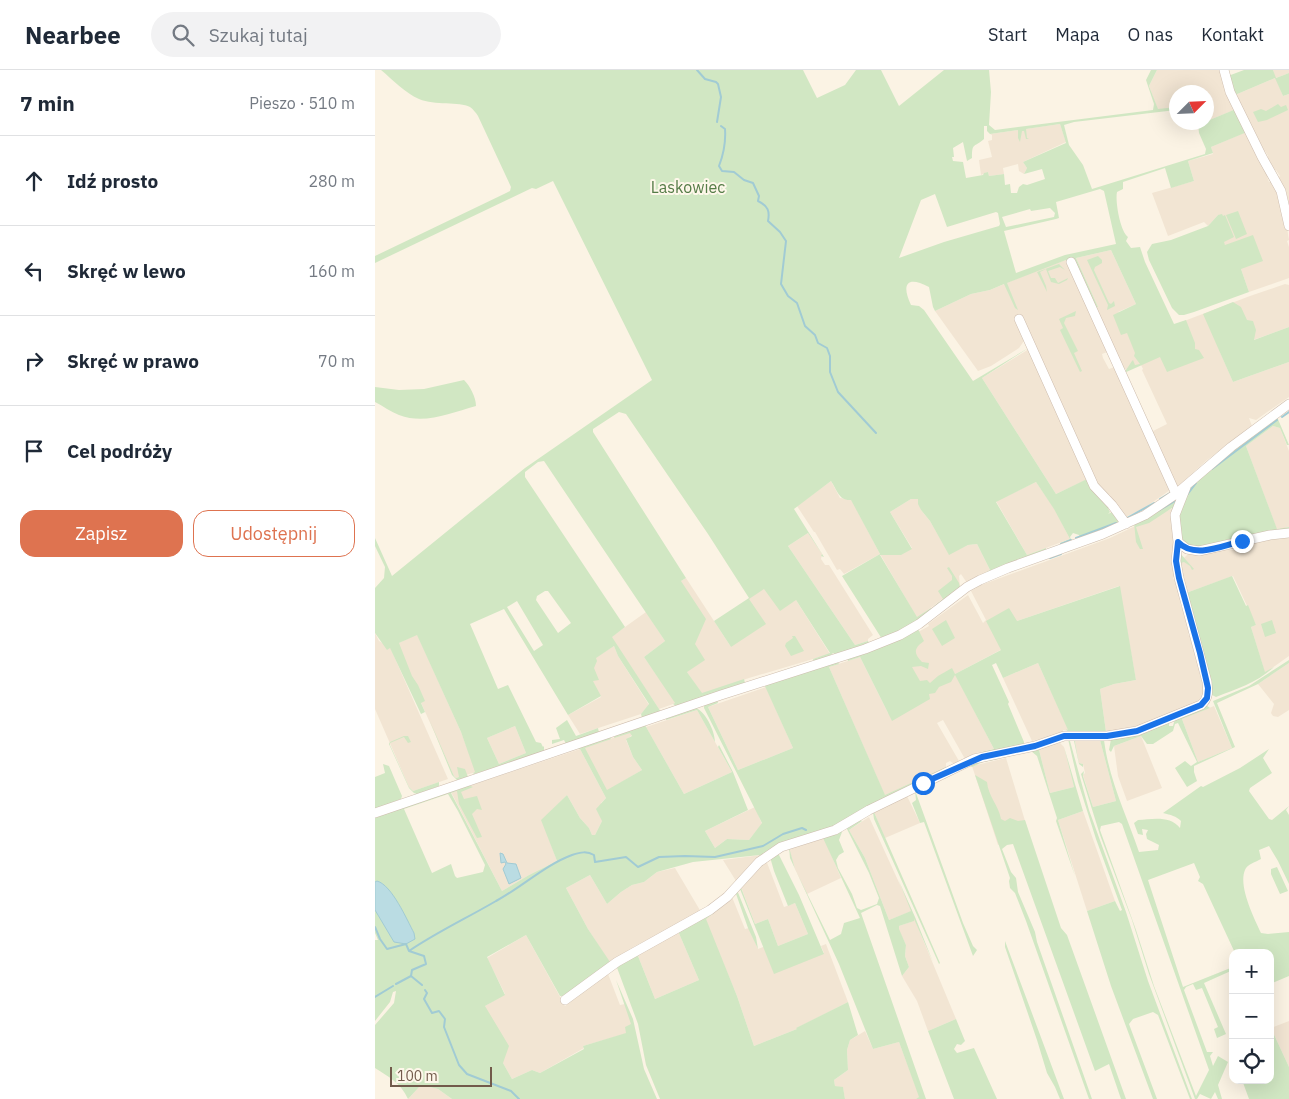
<!DOCTYPE html>
<html lang="pl">
<head>
<meta charset="utf-8">
<style>
  :root { --surface:#fff; --page:#f2f2f3; --text:#1f2937; --muted:#747a83; --line:#e0e1e3; --accent:#de7350 }
  body { margin:0; font-family:"IBM Plex Sans",sans-serif; background:var(--page); color:var(--text) }
  .controls { position:absolute; right:15px; bottom:15px; display:grid; overflow:hidden; border-radius:10px; box-shadow:0 5px 20px #0002 }
  .controls button { width:45px; height:45px; display:grid; place-items:center; padding:0; border:0; border-bottom:1px solid var(--line); background:var(--surface); color:var(--text); font:25px sans-serif }
  .compass { position:absolute; left:794px; top:15px; width:45px; height:45px; border-radius:50%; background:var(--surface); box-shadow:0 5px 20px #0002; rotate:66deg }
  .scale { position:absolute; left:15px; bottom:12px; width:102px; box-sizing:border-box; padding-left:5px; border:2px solid #725a4b; border-top:0; font-size:14px; line-height:18px; white-space:nowrap; color:#725a4b; -webkit-text-stroke:4px #fef7ea; paint-order:stroke }
  .stop { position:absolute; width:15px; height:15px; margin:-11px; border:4px solid #1a73e8; border-radius:50%; background:#fff }
  .stop.end { background:#1a73e8; border-color:#fff; box-shadow:0 1px 5px #0008 }
  .list { margin:0; padding:0; list-style:none }
  h2 { display:flex; justify-content:space-between; align-items:center; height:65px; margin:0; padding:0 20px; font-size:21px }
  h2 small { font-size:16px; font-weight:400; color:var(--muted) }
  .list li { display:grid; grid-template-columns:32px 1fr auto; gap:15px; align-items:center; box-sizing:border-box; height:90px; padding:0 20px; border-top:1px solid var(--line) }
  .list b { display:block; font-size:19px; white-space:nowrap }
  .list em { font-size:16px; font-style:normal; color:var(--muted) }
  .actions { display:flex; gap:10px; padding:15px 20px }
  .actions a { flex:1; padding:11px 0; border:1px solid var(--accent); border-radius:15px; text-align:center; font-size:18px; color:var(--accent) }
  .actions .main { background:var(--accent); color:#fff }
  .icon { flex:none; width:28px; height:28px; fill:none; stroke:currentColor; stroke-width:2; stroke-linecap:round; stroke-linejoin:round }
  .map { position:relative; flex:none; width:914px; height:1029px; overflow:hidden }
  header { display:flex; align-items:center; gap:30px; box-sizing:border-box; height:70px; padding:0 25px; background:var(--surface); border-bottom:1px solid var(--line) }
  header strong { font-size:24px }
  nav { display:flex; gap:28px; margin-inline-start:auto; font-size:18px }
  .search { width:350px; height:45px; background:var(--page); display:flex; align-items:center; gap:12px; box-sizing:border-box; padding:0 18px; border-radius:28px; color:var(--muted); font-size:19px }
  main { display:flex }
  aside { flex:1; background:var(--surface) }
  .map>svg:first-child { display:block }
</style>
</head>
<body>
<header>
<strong>Nearbee</strong>
<div class="search"><svg class="icon" aria-label="search" viewBox="0 0 24 24"><circle cx="10" cy="10" r="6"/><path d="M15 15l6 6"/></svg>Szukaj tutaj</div>
<nav><a>Start</a><a>Mapa</a><a>O nas</a><a>Kontakt</a></nav>
</header>
<main>
<aside>
<h2>7 min<small>Pieszo · 510 m</small></h2>
<ul class="list">
<li><svg class="icon" aria-label="ahead" viewBox="0 0 24 24"><path d="M12 20V5M6 11l6-6 6 6"/></svg><div><b>Idź prosto</b></div><em>280 m</em></li>
<li><svg class="icon" aria-label="left" viewBox="0 0 24 24"><path d="M17 20v-9H6M10 6l-5 5 5 5"/></svg><div><b>Skręć w lewo</b></div><em>160 m</em></li>
<li><svg class="icon" aria-label="right" viewBox="0 0 24 24"><path d="M7 20v-9h11M14 6l5 5-5 5"/></svg><div><b>Skręć w prawo</b></div><em>70 m</em></li>
<li><svg class="icon" aria-label="arrive" viewBox="0 0 24 24"><path d="M6 21V4h12l-3 4 3 4H6"/></svg><div><b>Cel podróży</b></div></li>
</ul>
<div class="actions"><a class="main">Zapisz</a><a>Udostępnij</a></div>
</aside>
<div class="map">
<svg width="914" height="1029" viewBox="0 0 914 1029">
  <rect width="100%" height="100%" fill="#fbf3e4"/>
  <path fill="#f2e5d3" d="M 782,0 L 846,0 L 859,40 L 832,51 L 832,22 L 802,22 L 801,37 L 783,40 L 774,16 Z
    M 898,0 L 914,0 L 914,3 L 901,8 L 908,26 L 914,24 L 914,134 L 911,121 L 909,120 L 903,109 L 905,106 L 901,100 L 898,100 L 892,89 L 893,86 L 890,81 L 887,80 L 870,45 L 871,44 L 869,40 L 867,40 L 860,25 L 900,8 Z
    M 685,54 L 691,72 L 648,92 L 652,98 L 649,104 L 644,101 L 643,94 L 628,98 L 629,104 L 614,106 L 613,102 L 606,105 L 604,90 L 617,87 L 613,71 L 617,70 L 617,65 L 615,64 Z
    M 871,62 L 879,80 L 893,104 L 892,107 L 894,112 L 897,112 L 902,122 L 911,152 L 914,170 L 912,171 L 914,177 L 914,208 L 874,222 L 866,199 L 848,172 L 843,145 L 833,156 L 829,152 L 793,166 L 777,123 L 819,111 L 813,91 L 838,84 L 836,77 Z
    M 736,180 L 761,234 L 743,242 L 775,264 L 875,226 L 910,214 L 914,215 L 914,257 L 845,282 L 858,312 L 914,292 L 914,327 L 881,350 L 874,348 L 877,356 L 832,390 L 802,417 L 776,362 L 792,354 L 767,300 L 768,299 L 766,295 L 751,300 L 746,294 L 721,238 L 723,237 L 701,188 Z
    M 691,190 L 732,279 L 732,282 L 727,284 L 728,288 L 734,299 L 740,297 L 795,420 L 771,437 L 751,447 L 748,446 L 735,425 L 724,418 L 702,368 L 700,366 L 651,268 L 644,278 L 616,296 L 603,301 L 560,241 L 596,224 L 615,220 L 660,201 Z
    M 654,279 L 690,358 L 689,360 L 691,364 L 693,365 L 713,409 L 681,424 L 607,308 Z
    M 898,356 L 905,358 L 914,381 L 914,457 L 902,460 L 871,376 Z
    M 456,411 L 465,428 L 476,429 L 505,484 L 537,478 L 515,442 L 536,429 L 543,428 L 546,440 L 555,451 L 574,484 L 593,475 L 602,474 L 615,500 L 592,513 L 586,504 L 584,506 L 585,516 L 542,548 L 505,484 L 469,504 L 465,499 L 462,500 L 440,462 L 439,462 L 422,436 Z
    M 661,412 L 679,438 L 695,469 L 652,485 L 621,431 Z
    M 798,438 L 796,452 L 799,472 L 800,505 L 798,508 L 802,515 L 806,537 L 809,539 L 815,559 L 813,561 L 814,566 L 818,566 L 826,601 L 824,602 L 829,619 L 828,627 L 823,633 L 771,654 L 731,662 L 725,619 L 739,614 L 761,610 L 744,516 L 642,551 L 650,567 L 580,604 L 619,679 L 601,683 L 590,689 L 568,650 L 562,653 L 584,691 L 579,694 L 575,691 L 571,693 L 571,697 L 510,726 L 454,597 L 485,587 L 513,643 L 523,573 L 554,556 L 553,554 L 593,525 L 608,553 L 611,550 L 596,521 L 606,515 L 735,468 Z
    M 433,463 L 447,484 L 446,489 L 450,495 L 454,495 L 498,565 L 493,569 L 493,571 L 480,575 L 413,476 Z
    M 914,467 L 914,586 L 890,603 L 876,557 L 881,555 L 858,506 L 811,523 L 805,497 L 806,486 L 809,488 L 814,483 L 852,478 L 852,480 L 861,480 L 867,478 L 870,472 Z
    M 311,508 L 356,577 L 374,528 L 389,518 L 421,530 L 455,584 L 374,608 L 327,624 L 312,602 L 320,574 L 306,511 Z
    M 271,542 L 290,571 L 269,587 L 301,633 L 284,639 L 236,567 Z
    M 0,563 L 4,571 L 15,577 L 73,709 L 38,721 L 34,717 L 0,639 Z
    M 42,564 L 86,662 L 101,702 L 81,708 L 79,706 L 20,575 Z
    M 239,576 L 243,586 L 274,635 L 266,644 L 205,664 L 193,645 L 226,627 L 210,596 L 214,591 Z
    M 663,593 L 694,661 L 688,660 L 688,663 L 657,671 L 628,608 Z
    M 914,593 L 914,640 L 903,647 L 898,646 L 896,643 L 899,634 L 883,614 Z
    M 391,617 L 418,678 L 363,700 L 333,637 Z
    M 839,636 L 857,678 L 823,692 L 807,649 Z
    M 322,640 L 357,702 L 309,724 L 271,657 Z
    M 140,656 L 151,683 L 124,694 L 112,668 Z
    M 255,662 L 257,665 L 251,670 L 258,687 L 267,700 L 232,721 L 209,678 Z
    M 766,666 L 787,718 L 752,731 L 743,706 L 739,676 Z
    M 701,670 L 725,670 L 741,731 L 718,737 L 708,705 L 710,703 L 708,694 L 704,693 L 700,672 Z
    M 685,673 L 689,677 L 699,717 L 675,723 L 664,680 L 671,676 Z
    M 205,679 L 231,728 L 226,733 L 227,751 L 220,765 L 217,765 L 214,758 L 205,748 L 192,725 L 167,750 L 182,791 L 154,805 L 127,821 L 76,722 Z
    M 631,688 L 654,764 L 623,775 L 597,696 Z
    M 532,726 L 545,753 L 510,768 L 499,742 Z
    M 380,737 L 387,754 L 374,770 L 352,769 L 340,778 L 330,761 Z
    M 708,741 L 740,831 L 712,841 L 683,750 Z
    M 494,747 L 537,841 L 514,850 L 490,788 L 474,760 Z
    M 449,768 L 466,808 L 432,824 L 420,799 L 414,779 Z
    M 386,785 L 361,811 L 348,790 Z
    M 391,790 L 409,837 L 420,833 L 433,864 L 403,876 L 393,849 L 380,854 L 366,817 Z
    M 300,798 L 326,842 L 260,876 L 234,892 L 213,859 L 191,818 L 215,805 L 232,834 L 246,822 L 257,815 L 269,812 L 282,802 Z
    M 357,827 L 370,859 L 374,858 L 383,879 L 388,877 L 449,883 L 446,876 L 451,874 L 473,932 L 422,958 L 422,959 L 379,976 L 362,926 L 330,849 L 351,834 L 352,831 Z
    M 539,848 L 581,949 L 553,961 L 542,931 L 527,906 L 534,897 L 530,886 L 531,875 L 523,859 L 524,856 L 538,851 Z
    M 303,861 L 324,910 L 280,929 L 263,886 L 264,882 Z
    M 151,865 L 190,936 L 233,904 L 245,935 L 250,934 L 260,961 L 208,976 L 209,978 L 165,1003 L 157,1000 L 137,1009 L 128,993 L 110,936 L 130,924 L 112,888 Z
    M 914,951 L 914,997 L 896,958 Z
    M 490,961 L 498,979 L 524,972 L 545,1028 L 541,1029 L 470,1029 L 468,1018 L 460,1016 L 459,1010 L 473,1000 L 472,980 L 475,970 Z
    M 46,1015 L 63,1019 L 77,1029 L 33,1029 Z"/>
  <path fill="#d1e7c3" fill-rule="evenodd" d="M 6,0 L 428,0 L 442,28 L 470,15 L 481,0 L 506,0 L 524,36 L 569,0 L 614,0 L 616,22 L 614,55 L 620,60 L 778,40 L 779,34 L 771,10 L 776,0 L 782,0 L 774,16 L 783,39 L 801,37 L 801,40 L 699,52 L 689,55 L 694,75 L 708,95 L 717,119 L 830,84 L 831,79 L 824,63 L 823,53 L 832,52 L 832,51 L 861,39 L 864,51 L 867,51 L 872,62 L 836,77 L 838,83 L 813,91 L 819,111 L 796,118 L 790,98 L 748,112 L 748,119 L 742,122 C 740,131 745,161 753,167 L 751,171 L 756,178 L 765,177 L 770,192 L 799,254 L 811,250 L 820,273 L 820,279 L 824,280 L 829,288 L 792,302 L 785,287 L 749,303 L 757,291 L 758,290 L 760,295 L 765,294 L 759,286 L 760,283 L 752,263 L 746,265 L 738,245 L 761,234 L 736,180 L 701,188 L 723,237 L 720,239 L 691,190 L 632,213 L 643,240 L 640,238 L 629,214 L 615,220 L 596,224 L 560,241 L 558,237 L 554,217 C 532,205 526,214 536,235 L 544,236 L 549,240 L 598,311 L 655,277 L 607,308 L 681,424 L 712,409 L 735,437 L 733,438 L 735,442 L 733,444 L 737,442 L 737,440 L 745,453 L 706,469 L 704,465 L 698,463 L 695,467 L 697,472 L 686,476 L 685,473 L 695,469 L 679,439 L 661,412 L 621,432 L 652,485 L 671,478 L 671,482 L 592,513 L 615,500 L 602,474 L 593,475 L 574,485 L 555,451 L 546,440 L 543,434 L 543,429 L 536,429 L 515,442 L 537,479 L 526,485 L 505,485 L 542,547 L 556,538 L 556,541 L 531,558 L 507,569 L 467,506 L 505,484 L 476,430 C 464,431 462,420 456,411 L 419,439 L 449,487 L 446,486 L 447,484 L 433,463 L 413,476 L 480,575 L 493,571 L 495,574 L 460,584 L 458,583 L 454,587 L 439,592 L 438,589 L 455,583 L 421,530 L 405,541 L 389,519 L 374,529 L 391,554 L 356,577 L 339,551 L 374,528 L 333,464 L 251,344 L 244,342 L 218,359 L 218,362 L 311,508 L 306,511 L 331,549 L 320,574 L 330,590 L 312,602 L 327,623 L 369,609 L 370,613 L 301,636 L 298,634 L 300,633 L 269,587 L 290,571 L 169,391 L 163,392 L 150,402 L 150,407 L 250,557 L 237,567 L 286,642 L 267,648 L 266,644 L 274,634 L 243,586 L 239,576 L 221,588 L 222,591 L 219,598 L 224,610 L 218,611 L 226,626 L 193,645 L 129,539 L 95,554 L 123,619 L 133,615 L 161,672 L 166,673 L 168,677 L 169,676 L 169,682 L 99,704 L 98,703 L 100,702 L 86,662 L 42,565 L 24,573 L 37,606 L 43,615 L 50,631 L 46,633 L 50,642 L 46,644 L 15,578 L 12,580 L 0,563 L 0,518 L 9,508 L 10,497 L 0,476 L 0,468 L 17,506 L 150,398 L 277,310 L 178,111 L 161,119 L 157,118 L 0,193 L 0,186 L 129,124 L 135,121 L 136,117 L 103,46 C 101,43 98,39 95,37 C 84,31 60,36 44,29 C 30,23 18,10 6,0 ZM 685,54 L 691,73 L 648,92 L 652,98 L 649,104 L 667,99 L 670,109 L 652,115 L 648,114 L 644,117 L 642,123 L 636,123 L 635,114 L 630,115 L 629,104 L 614,106 L 613,102 L 609,103 L 608,105 L 591,108 L 588,92 L 578,91 L 577,87 L 579,87 L 578,78 L 588,72 L 592,91 L 597,88 C 597,72 599,78 609,69 L 609,56 L 612,56 L 612,61 L 615,64 L 643,60 L 643,68 L 645,72 L 647,61 L 649,61 L 651,69 L 654,69 L 652,68 L 651,59 ZM 725,119 L 729,121 L 741,174 L 690,185 L 641,203 L 629,161 L 681,149 L 684,148 L 681,132 ZM 560,124 L 572,157 L 621,142 L 623,143 L 625,154 L 624,156 L 569,172 L 524,188 L 546,130 ZM 675,138 L 680,143 L 679,147 L 631,157 L 627,147 L 655,139 L 656,141 ZM 170,521 L 173,521 L 196,553 L 183,563 L 161,530 L 162,526 ZM 142,531 L 168,575 L 159,581 L 132,537 ZM 140,656 L 151,683 L 124,694 L 112,668 Z
    M 869,0 L 898,0 L 901,8 L 914,3 L 914,24 L 908,26 L 900,8 L 860,25 L 853,6 Z
    M 903,34 L 906,37 L 911,35 L 913,40 L 892,50 L 883,52 L 878,42 L 886,39 L 891,41 Z
    M 863,141 L 872,164 L 861,169 L 851,145 Z
    M 847,144 L 848,146 L 850,145 L 859,167 L 849,172 L 850,175 L 878,165 L 888,191 L 866,199 L 874,222 L 819,242 L 809,245 L 804,245 L 797,238 L 774,190 L 772,182 L 777,174 L 796,170 L 833,156 L 843,145 Z
    M 723,186 L 727,190 L 727,193 L 720,197 L 719,200 L 734,233 L 736,234 L 739,231 L 740,236 L 732,240 L 733,235 L 712,190 Z
    M 684,194 L 690,200 L 685,197 L 673,201 L 676,208 L 680,208 L 683,213 L 693,208 L 692,210 L 684,214 L 676,212 L 671,199 L 665,202 L 671,216 L 672,222 L 662,202 Z
    M 858,232 L 866,237 L 872,250 L 878,251 L 881,260 L 879,270 L 914,257 L 914,292 L 858,312 L 828,244 Z
    M 701,241 L 700,246 L 691,248 L 689,253 L 703,281 L 699,283 L 707,301 L 705,302 L 685,260 L 688,258 L 684,249 Z
    M 89,310 C 95,316 101,327 101,336 C 75,343 50,355 24,345 C 16,342 8,336 0,332 L 0,317 L 24,320 L 49,319 Z
    M 902,347 L 914,375 L 912,375 L 905,358 L 898,356 L 871,376 L 902,459 L 914,457 L 914,460 L 839,476 L 813,477 L 803,463 L 802,450 L 809,426 L 817,414 L 865,375 Z
    M 802,427 L 797,457 L 796,452 L 797,438 L 774,453 L 761,457 L 768,479 L 765,479 L 761,472 L 759,453 Z
    M 804,482 L 819,499 L 817,500 L 815,496 L 809,492 L 806,493 L 811,523 L 857,506 L 871,536 L 873,535 L 881,555 L 876,557 L 890,602 L 899,597 C 883,612 862,619 841,627 L 837,625 L 835,608 L 830,589 L 809,524 Z
    M 574,497 L 584,513 L 585,518 L 561,537 L 559,536 L 568,529 L 563,521 L 577,510 L 577,506 L 572,498 Z
    M 745,516 L 761,610 L 739,614 L 725,619 L 731,662 L 747,660 L 745,662 L 731,664 L 694,663 L 691,659 L 693,660 L 663,593 L 628,608 L 621,593 L 617,595 L 634,632 L 633,634 L 649,672 L 649,676 L 609,685 L 607,682 L 619,679 L 580,605 L 576,612 L 564,617 L 560,623 L 554,624 L 555,629 L 517,651 L 485,587 L 473,591 L 472,587 L 510,575 L 543,559 L 549,571 C 539,578 538,583 547,592 L 554,593 L 553,599 L 546,596 L 537,597 L 545,611 L 552,610 L 555,613 L 563,606 L 577,598 L 580,604 L 626,580 L 611,551 L 634,538 L 642,551 Z
    M 571,550 L 580,568 L 567,576 L 557,559 Z
    M 897,550 L 901,563 L 890,567 L 886,554 Z
    M 417,566 L 420,566 L 429,581 L 416,586 L 410,576 L 411,573 L 418,568 Z
    M 914,590 L 914,593 L 883,614 L 842,633 L 860,677 L 819,696 L 819,702 L 822,711 L 812,717 L 800,698 L 810,691 L 816,696 L 822,692 L 803,653 L 800,654 L 798,661 L 778,674 L 772,674 L 766,666 L 739,676 L 736,682 L 734,680 L 736,669 L 794,651 L 794,656 L 798,656 L 800,649 L 831,635 L 835,638 L 807,649 L 823,692 L 857,678 L 838,631 L 874,616 Z
    M 462,591 L 464,594 L 454,597 L 510,725 L 571,697 L 571,699 L 469,754 L 423,769 L 359,814 L 385,785 L 318,792 L 282,802 L 269,812 L 257,815 L 246,822 L 232,834 L 215,805 L 191,818 L 213,859 L 235,892 L 192,926 L 185,926 L 151,865 L 112,887 L 130,925 L 110,936 L 134,976 L 128,993 L 137,1009 L 157,1000 L 165,1003 L 209,979 L 208,976 L 251,963 L 250,957 L 256,954 L 241,910 L 258,949 L 269,999 L 282,1029 L 77,1029 L 63,1019 L 46,1015 L 33,1029 C 26,1013 14,1007 0,998 L 0,955 L 19,933 L 21,921 L 18,922 L 15,932 L 0,951 L 0,870 L 3,870 L 0,863 L 0,746 L 93,715 L 98,717 L 86,722 L 89,729 L 102,726 L 107,740 L 102,739 L 97,744 L 107,767 L 102,768 L 84,734 L 82,721 L 76,723 L 127,821 L 154,805 L 182,791 L 166,750 L 192,725 L 205,748 L 214,758 L 217,765 L 220,765 L 227,751 L 221,739 L 231,728 L 205,679 L 203,679 L 204,677 L 235,666 L 236,669 L 210,678 L 232,720 L 267,700 L 258,687 L 251,669 L 257,666 L 255,663 L 239,668 L 240,665 L 270,655 L 309,724 L 357,702 L 343,677 L 344,675 L 358,702 L 373,740 L 330,761 L 340,778 L 352,769 L 374,770 L 387,753 L 329,638 L 329,635 L 342,630 L 343,633 L 333,637 L 363,700 L 418,678 L 389,614 ZM 73,724 L 83,741 L 110,795 L 108,802 L 82,808 L 80,806 L 76,794 L 57,803 L 29,739 Z
    M 319,637 C 330,640 340,661 340,672 L 322,640 L 291,650 L 291,648 Z
    M 54,649 L 79,706 L 81,708 L 84,707 L 82,697 L 90,699 L 93,707 L 82,710 L 77,705 Z
    M 192,650 L 201,666 L 223,658 L 224,663 L 191,674 L 189,670 L 177,674 L 177,670 L 185,669 L 181,658 Z
    M 29,666 L 33,666 L 36,672 L 33,673 L 29,667 L 15,673 L 15,675 L 34,717 L 38,721 L 64,712 L 64,716 L 42,724 L 39,723 L 34,718 L 14,674 L 15,672 Z
    M 693,669 L 695,671 L 714,740 L 751,842 L 773,911 L 817,1029 L 815,1029 L 783,945 L 778,942 L 758,949 L 754,954 L 782,1029 L 778,1029 L 736,916 L 712,841 L 740,831 L 745,841 L 747,840 L 721,769 L 703,712 Z
    M 700,669 L 729,670 C 734,710 751,744 764,782 L 783,780 L 784,775 L 772,769 L 771,764 L 773,760 L 767,759 L 768,765 L 763,764 L 759,753 L 763,750 C 777,749 795,745 805,758 L 806,751 C 801,746 796,745 788,743 L 826,716 L 828,717 L 865,698 L 894,679 L 888,688 L 897,703 L 875,718 L 874,721 L 894,749 L 897,750 L 914,736 L 911,740 L 914,745 L 914,814 L 903,791 L 894,776 L 884,780 L 886,789 C 881,792 872,794 870,800 C 863,816 879,848 886,863 L 893,864 L 914,862 L 914,906 L 895,914 L 895,883 L 860,883 L 828,814 L 823,811 L 825,807 L 819,793 L 773,810 L 808,917 L 858,897 L 858,900 L 829,913 L 851,964 L 842,968 L 839,959 L 843,957 L 827,918 L 821,920 L 818,914 L 811,917 L 809,920 L 832,982 L 838,982 L 835,986 L 838,996 L 843,986 L 853,992 L 843,1015 L 847,1029 L 843,1029 L 840,1022 L 836,1029 L 825,1024 L 822,1029 L 820,1029 L 774,904 L 757,850 L 725,765 L 706,704 L 709,701 L 708,706 L 718,737 L 741,731 L 725,670 L 701,670 L 700,672 L 704,693 L 708,694 L 708,697 L 704,694 L 699,671 ZM 744,752 L 747,754 L 834,1000 L 821,1026 L 779,916 L 761,860 L 725,760 L 726,756 Z
    M 671,676 L 664,680 L 675,723 L 699,717 L 689,677 L 708,741 L 683,750 L 700,806 L 681,751 L 682,748 L 662,686 L 656,681 L 627,688 L 628,686 Z
    M 624,686 L 624,689 L 608,692 L 597,697 L 595,696 L 572,706 L 570,709 L 567,708 L 543,720 L 541,723 L 588,853 L 598,876 L 602,880 L 598,886 L 549,752 L 545,753 L 537,733 L 541,730 L 540,721 L 596,693 Z
    M 8,694 L 14,696 L 27,726 L 26,729 L 0,739 L 0,707 L 10,703 Z
    M 600,705 L 612,712 C 613,726 624,736 626,749 L 630,751 L 635,748 L 643,751 L 650,750 L 686,858 L 692,865 L 751,1029 L 746,1029 L 734,994 L 720,1001 L 638,774 L 632,775 L 627,779 L 636,802 L 641,808 L 643,822 L 660,862 L 662,872 L 717,1029 L 714,1029 L 651,851 L 640,823 L 635,818 L 634,811 L 635,808 Z
    M 498,742 L 499,742 L 565,893 L 564,894 L 499,749 Z
    M 484,749 L 487,751 L 474,760 L 490,788 L 514,850 L 536,841 L 523,809 L 540,847 L 558,892 L 539,849 L 539,851 L 524,856 L 524,859 L 531,875 L 530,886 L 534,897 L 527,906 L 505,836 L 502,835 L 486,843 L 551,1029 L 541,1029 L 544,1027 L 524,972 L 498,979 L 464,894 L 415,788 L 414,777 L 420,799 L 455,870 L 466,864 L 469,853 L 485,848 L 448,768 L 465,759 L 467,762 L 464,770 L 469,782 L 464,785 L 461,790 L 463,798 L 477,824 L 482,838 L 486,840 L 502,834 L 504,828 L 494,803 L 471,757 Z
    M 403,783 L 424,825 L 449,884 L 399,904 L 365,819 L 365,815 L 380,854 L 393,849 L 403,876 L 433,864 L 420,833 L 413,836 L 399,801 L 395,787 Z
    M 902,797 L 913,821 L 905,824 L 896,804 L 896,799 Z
    M 362,820 L 381,867 L 383,879 L 373,858 L 360,821 Z
    M 342,837 L 345,838 L 331,849 L 362,926 L 379,976 L 422,959 L 421,958 L 473,932 L 483,965 L 475,970 L 472,980 L 473,1000 L 459,1010 L 460,1016 L 468,1017 L 470,1029 L 285,1029 L 271,995 L 263,954 L 241,895 L 264,882 L 264,885 L 263,886 L 280,929 L 324,910 L 303,861 Z
    M 630,871 L 689,1029 L 685,1029 L 680,1017 L 672,1003 L 662,970 L 630,877 Z
    M 581,949 L 590,971 L 586,975 L 582,974 L 579,979 L 582,983 L 599,978 L 622,1029 L 579,1029 L 553,961 Z
    M 895,958 L 896,958 L 914,997 L 914,1029 L 874,1029 L 867,1010 L 895,1010 Z"/>
  <path fill="#badce3" stroke="#a1cbd4" d="M 125,783 L 128,784 L 132,793 L 141,794 L 146,808 L 134,814 L 128,799 L 131,794 L 130,792 L 126,793 Z
    M 2,811 C 17,815 32,850 39,863 L 40,869 L 31,874 L 19,872 L 0,840 L 0,812 Z"/>
  <g fill="none" stroke-linecap="round" stroke-linejoin="round">
    <path stroke="#a1cbd4" stroke-width="2" d="M 322,0 L 330,9 L 341,12 L 343,14 L 346,27 L 342,52
      M 346,56 L 350,59 C 351,73 349,83 344,96 L 347,101 L 359,102 L 369,110 L 378,113 L 384,126 L 383,131 C 393,136 395,141 393,151 L 405,162 L 411,171 L 406,214 L 413,226 L 422,233 L 430,256 L 440,265 L 443,273 L 452,278 L 455,286 L 455,302 L 463,322 L 501,363
      M 907,347 L 914,342
      M 837,399 L 902,350
      M 812,425 L 821,413
      M 785,429 L 795,423
      M 783,441 L 800,431
      M 752,448 L 779,433
      M 701,468 L 741,453
      M 686,474 L 696,470
      M 675,488 L 686,484
      M 0,857 L 5,869 L 12,879 L 31,874 L 34,881 L 49,886 L 51,894 L 37,900 L 36,906
      M 34,881 C 62,862 92,848 121,831 C 147,817 170,795 197,785 C 206,782 212,781 219,785 L 220,792 L 251,787 L 263,797 L 284,787 L 310,786 L 340,787 L 388,776 L 408,764 L 427,758 L 431,760
      M 36,906 L 47,915
      M 21,914 L 36,906
      M 50,920 L 52,923 L 49,929 L 57,943 L 64,941 L 70,949 L 69,957 L 84,995 L 92,1004 L 136,1021 L 144,1029
      M 0,927 L 18,916"/>
    <g stroke="#cebdae" stroke-width="10">
      <path id="minor" d="M 849,0 L 855,22 L 887,87 L 906,121 L 914,156
        M 696,192 L 801,424
        M 644,249 L 719,416 L 737,435 L 751,454
        M 803,472 L 812,479 L 824,481 L 895,465 L 914,463
        M 0,743 L 346,625 L 490,579 L 525,565 L 544,554 L 592,517 L 605,510 L 633,498 L 728,464 L 770,445 L 801,424 L 856,377 L 914,334
        M 190,930 L 242,892 L 335,840 L 352,827 L 384,792 L 406,777 L 460,760 L 494,740 L 599,689 L 660,676 L 689,666 L 732,666 L 762,661 L 826,635 C 834,628 833,621 832,612 L 804,508 L 801,491 L 803,472 L 800,445 L 811,417"/>
    </g>
    <use href="#minor" stroke="#fff" stroke-width="9"/>
  </g>
  <g fill="none" stroke-linecap="round" stroke-linejoin="round">
    <path stroke="#1a73e8" stroke-width="6" d="M 548,713 L 607,687 L 660,676 L 689,666 L 732,666 L 762,661 L 826,635 L 832,628 L 833,618 L 825,583 L 804,508 L 801,491 L 803,472 C 819,489 847,476 867,471"/>
  </g>
  <g text-anchor="middle" stroke-width="4" stroke-linejoin="round" paint-order="stroke">
    <g font-size="16" fill="#557c47" stroke="#fef7ea">
      <text x="313" y="123">Laskowiec</text>
    </g>
  </g>
</svg>
<div class="controls">
<button>+</button>
<button>−</button>
<button><svg class="icon" aria-label="locate" viewBox="0 0 24 24"><circle cx="12" cy="12" r="6"/><path d="M12 2v4M12 18v4M2 12h4M18 12h4"/></svg></button>
</div>
<svg class="compass" viewBox="-18 -18 36 36"><path d="M0-13l5 13h-10z" fill="#e53935"/><path d="M0 13l5-13h-10z" fill="#747a83"/></svg>
<div class="scale">100 m</div>
<div class="stop" style="left:548px;top:713px"></div>
<div class="stop end" style="left:867px;top:471px"></div>
</div>
</main>
</body>
</html>
